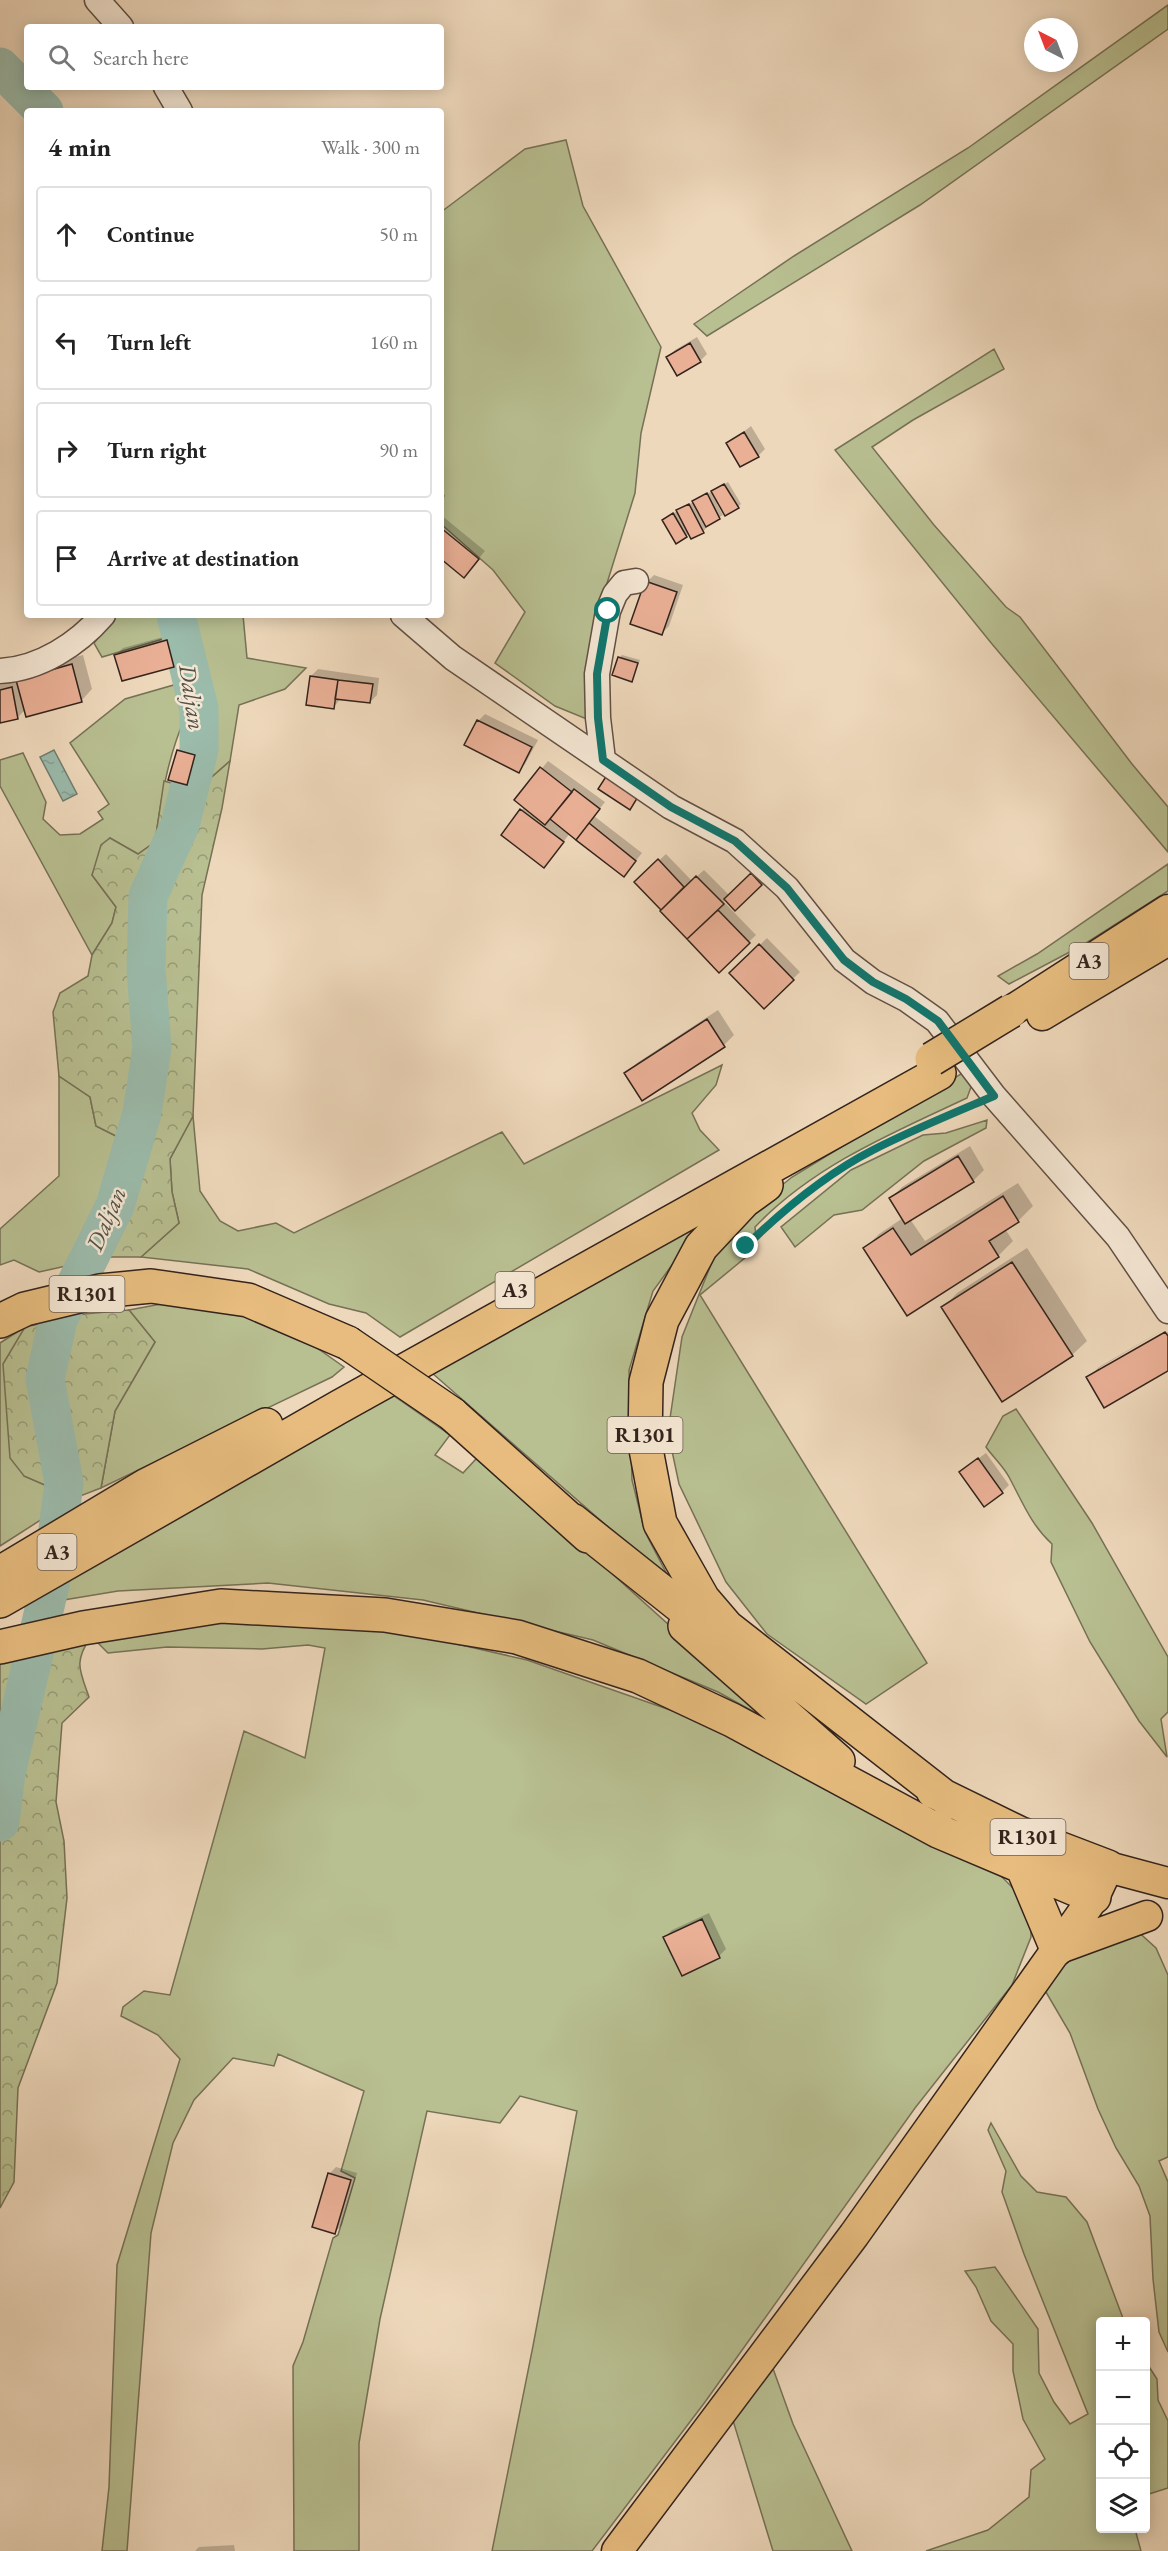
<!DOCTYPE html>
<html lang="en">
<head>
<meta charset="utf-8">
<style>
  :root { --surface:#fff; --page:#f2f2f2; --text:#222; --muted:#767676; --line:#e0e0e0 }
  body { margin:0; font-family:"EB Garamond",serif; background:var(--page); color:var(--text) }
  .controls { position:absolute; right:18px; bottom:18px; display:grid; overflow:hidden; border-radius:6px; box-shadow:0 3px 15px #0003 }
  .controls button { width:54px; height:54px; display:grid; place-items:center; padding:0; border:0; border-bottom:2px solid var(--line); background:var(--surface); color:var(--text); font:30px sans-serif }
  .compass { position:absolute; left:1024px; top:18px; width:54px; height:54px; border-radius:50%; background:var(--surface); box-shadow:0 3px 15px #0003; rotate:318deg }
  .stop { position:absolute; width:18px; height:18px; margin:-14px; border:4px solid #0f766e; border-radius:50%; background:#fff }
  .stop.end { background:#0f766e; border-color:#fff; box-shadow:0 2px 6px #0008 }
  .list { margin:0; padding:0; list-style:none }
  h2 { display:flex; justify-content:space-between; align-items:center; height:78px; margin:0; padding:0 24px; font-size:26px }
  h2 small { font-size:20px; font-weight:400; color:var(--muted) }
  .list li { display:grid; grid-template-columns:39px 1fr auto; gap:18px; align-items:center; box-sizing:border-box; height:96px; margin:0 12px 12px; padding:0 12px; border:2px solid var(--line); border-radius:6px }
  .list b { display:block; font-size:22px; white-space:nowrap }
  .list em { font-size:20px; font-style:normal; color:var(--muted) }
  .icon { flex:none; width:33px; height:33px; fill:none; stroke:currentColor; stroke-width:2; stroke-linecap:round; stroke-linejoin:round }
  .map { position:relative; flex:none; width:1168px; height:2551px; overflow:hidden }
  .search { position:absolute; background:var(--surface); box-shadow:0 3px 15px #0003; left:24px; top:24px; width:420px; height:66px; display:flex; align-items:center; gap:15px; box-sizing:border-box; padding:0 21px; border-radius:6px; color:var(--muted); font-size:22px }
  .panel { position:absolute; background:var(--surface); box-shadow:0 3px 15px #0003; left:24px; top:108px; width:420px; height:510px; border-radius:6px }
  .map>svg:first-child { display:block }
</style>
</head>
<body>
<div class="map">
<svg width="1168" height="2551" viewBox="0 0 1168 2551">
  <defs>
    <pattern id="forest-crowns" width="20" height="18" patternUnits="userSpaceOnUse" patternTransform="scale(1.5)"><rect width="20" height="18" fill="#b8bf91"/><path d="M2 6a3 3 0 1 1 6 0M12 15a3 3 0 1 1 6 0" fill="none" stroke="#969b76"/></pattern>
    <pattern id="water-ripples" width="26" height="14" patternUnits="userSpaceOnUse" patternTransform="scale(1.5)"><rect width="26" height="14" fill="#9bbbab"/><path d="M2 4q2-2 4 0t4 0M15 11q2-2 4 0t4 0" fill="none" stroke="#86a093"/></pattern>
  </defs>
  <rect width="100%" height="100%" fill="#eed8bb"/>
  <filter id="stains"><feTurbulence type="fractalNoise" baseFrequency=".00333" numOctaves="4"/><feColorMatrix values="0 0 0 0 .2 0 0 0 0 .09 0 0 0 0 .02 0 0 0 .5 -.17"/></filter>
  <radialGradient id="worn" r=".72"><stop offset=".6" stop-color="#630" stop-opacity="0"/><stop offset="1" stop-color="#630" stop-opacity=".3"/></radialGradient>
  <path fill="#b8bf91" stroke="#767156" stroke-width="1.5" d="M 1168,5 L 1168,29 L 920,205 L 707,336 L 694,324 L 794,256 L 968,148 Z
    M 566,140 L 583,206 L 661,347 L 641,433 L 635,493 L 599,609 L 589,720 L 555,706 L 495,663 L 525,612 L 493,570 L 441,524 L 441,500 L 444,496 L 441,489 L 441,212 L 525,149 Z
    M 994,349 L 1004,369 L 913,420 L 872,447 L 934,525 L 1006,607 L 1020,617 L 1132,764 L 1168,807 L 1168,852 L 992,644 L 835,450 Z
    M 117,615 L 243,615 L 247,658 L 306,668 L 285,689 L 239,705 L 230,761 L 197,790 L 205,758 L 207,724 L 184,720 C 167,760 161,800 155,842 L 138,854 L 110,838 L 92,875 L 116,907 L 112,923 L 92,955 L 0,786 L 0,760 L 23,753 L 46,802 L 43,819 L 60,835 L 80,834 L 103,819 L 98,812 L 109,804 L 70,743 L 125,699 L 177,684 L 182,678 L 170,637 L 102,657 L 94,643 Z
    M 1168,864 L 1168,891 L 1083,945 L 1009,984 L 998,976 L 1037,954 Z
    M 722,1065 L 716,1085 L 692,1113 L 700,1130 L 719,1150 L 400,1337 L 366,1313 L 329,1304 L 248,1269 L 141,1257 L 179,1223 L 172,1192 L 170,1159 L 193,1116 L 200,1191 L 220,1221 L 238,1231 L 276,1223 L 294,1233 L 502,1132 L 524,1164 Z
    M 964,1072 L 971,1087 L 967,1098 C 892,1133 813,1166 755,1227 L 757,1248 L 700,1295 L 927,1663 L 866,1704 L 767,1634 L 726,1582 L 679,1484 L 668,1432 L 682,1337 L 716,1252 L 760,1203 L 792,1177 Z
    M 59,1076 L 90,1097 L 96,1126 L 118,1137 L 106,1198 L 87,1244 L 107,1257 L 39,1272 L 14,1260 L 0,1265 L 0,1229 L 59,1176 Z
    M 987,1120 L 986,1128 L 924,1161 L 862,1210 L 834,1215 L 795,1247 L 781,1227 L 851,1170 L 923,1135 L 946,1133 Z
    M 715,1206 L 653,1291 L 629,1370 L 632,1480 L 645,1532 L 671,1582 L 424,1366 Z
    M 161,1304 L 210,1307 L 253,1318 L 300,1336 L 344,1367 L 332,1377 L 101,1488 L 115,1411 L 155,1342 L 129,1310 Z
    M 25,1327 L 24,1476 L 75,1498 L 0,1546 L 0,1343 Z
    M 384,1389 L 450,1435 L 435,1455 L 463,1473 L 476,1459 L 483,1457 L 783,1728 L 718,1692 L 593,1640 L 423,1600 L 268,1583 L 118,1591 L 9,1609 Z
    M 1016,1409 L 1092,1523 L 1168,1657 L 1168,1712 L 1161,1719 L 1167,1757 L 1139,1721 L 1090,1642 L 1051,1562 L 1052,1544 C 1031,1525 1022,1501 1009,1477 C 1003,1466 993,1457 986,1447 L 1003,1416 Z
    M 281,1618 L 396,1630 L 527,1660 L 716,1726 L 993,1868 L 1020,1895 L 1031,1923 L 1031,1937 L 1012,1985 L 915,2108 L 705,2402 L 592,2551 L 492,2551 L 533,2346 L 577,2111 L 520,2096 L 500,2123 L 427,2111 L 380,2319 L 359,2443 L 359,2551 L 294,2551 L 293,2366 L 303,2342 L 333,2238 L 338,2235 L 355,2178 L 341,2171 L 364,2091 L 278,2054 L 274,2066 L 233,2058 L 194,2100 L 173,2143 L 151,2233 L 127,2551 L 102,2551 L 109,2487 L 117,2265 L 180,2059 L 158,2035 L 121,2016 L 123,2007 L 144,1991 L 170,1995 L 244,1731 L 305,1758 L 325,1648 L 308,1645 L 262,1649 L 167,1647 L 108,1653 L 91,1636 L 175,1621 Z
    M 1134,1928 L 1156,1948 L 1168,1975 L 1168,2157 L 1159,2161 L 1168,2182 L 1168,2352 L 1159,2332 L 1153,2279 L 1150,2216 L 1139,2186 L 1116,2148 L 1098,2109 L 1070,2033 L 1043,1987 L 1065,1956 Z
    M 991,2123 L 1021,2176 L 1037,2192 L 1066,2197 L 1087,2222 L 1124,2321 L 1100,2322 L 1100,2528 L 1135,2529 L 1141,2551 L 926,2551 L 988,2530 L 1029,2497 L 1031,2470 L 1045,2459 L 1023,2419 L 1013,2371 L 1013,2344 L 991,2321 L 976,2287 L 965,2271 L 995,2267 L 1038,2329 L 1039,2373 L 1054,2402 L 1070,2424 L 1088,2414 L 1024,2254 L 1002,2192 L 1006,2171 L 988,2130 Z
    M 1146,2362 L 1157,2379 L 1158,2400 L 1168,2421 L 1168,2488 L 1146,2495 Z
    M 771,2363 L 793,2424 L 852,2551 L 773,2551 L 731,2414 Z"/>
  <path fill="url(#forest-crowns)" stroke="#767156" stroke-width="1.5" d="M 230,761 L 222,808 L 202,895 L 193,1116 L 170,1159 L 172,1192 L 179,1223 L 141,1257 L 107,1257 L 87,1244 L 106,1198 L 118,1137 L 96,1126 L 90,1097 L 59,1076 L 53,1012 L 60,993 L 88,976 L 92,955 L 112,923 L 116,907 L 92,875 L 101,845 L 110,838 L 138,854 L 155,842 L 164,781 L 197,790 Z
    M 129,1310 L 155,1342 L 115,1411 L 101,1488 L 75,1498 L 24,1476 L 10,1458 L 3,1364 L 25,1327 L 84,1314 Z
    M 91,1636 C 74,1662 79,1669 89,1697 L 62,1723 L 56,1802 L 64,1841 L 67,1898 L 57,1983 L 18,2088 L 14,2182 L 0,2208 L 0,1655 Z"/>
  <path fill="url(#water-ripples)" stroke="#717e72" stroke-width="1.5" d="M 54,750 L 77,794 L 63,801 L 40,757 Z"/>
  <path fill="#0003" d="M 697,337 L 707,354 L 700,361 L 668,357 L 675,350 Z
    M 751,426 L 765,449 L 758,456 L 728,444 Z
    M 728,482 L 741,504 L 738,507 L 717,504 L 723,515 L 705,526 L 706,528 L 703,532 L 690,533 L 686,536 L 667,517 Z
    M 441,515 L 485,551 L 470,569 L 441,558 Z
    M 654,575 L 683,585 L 669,626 L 662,633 L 647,582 Z
    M 174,634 L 180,658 L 173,665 L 116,655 L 123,648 Z
    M 83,655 L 92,689 L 82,700 L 27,715 L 26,709 L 17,718 L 0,721 L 0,685 L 18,681 L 29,669 Z
    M 622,655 L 640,660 L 632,680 L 619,658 Z
    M 318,669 L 379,678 L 377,695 L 370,702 L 341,698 L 333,708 L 311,676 Z
    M 485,714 L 538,740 L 525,764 L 518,771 L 478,721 Z
    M 185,743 L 201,748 L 193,776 L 186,783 L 178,750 Z
    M 548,761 L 605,802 L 594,816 L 642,853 L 630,868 L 570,833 L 551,859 L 521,810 L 525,807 L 516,800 Z
    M 666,854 L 692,881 L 704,870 L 729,895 L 758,867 L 768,877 L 735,909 L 726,899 L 724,902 L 756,935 L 719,971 L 636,882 Z
    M 767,938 L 800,972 L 764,1007 L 731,973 Z
    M 718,1010 L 734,1035 L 724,1045 L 626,1074 L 637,1063 Z
    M 970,1146 L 984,1170 L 973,1181 L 910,1219 L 925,1241 L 1018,1183 L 1033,1206 L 1019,1220 L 1005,1229 L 1013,1241 L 998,1256 L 908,1314 L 865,1248 L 879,1234 L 903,1218 L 891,1198 L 902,1187 Z
    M 1027,1248 L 1087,1341 L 1072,1355 L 943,1308 L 957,1293 Z
    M 1168,1327 L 1099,1368 L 1099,1372 L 1168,1332 L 1168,1369 L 1088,1378 L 1099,1367 Z
    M 986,1453 L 1009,1485 L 1002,1492 L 968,1466 Z
    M 709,1913 L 726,1949 L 719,1956 L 665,1937 L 672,1930 Z
    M 336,2167 L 357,2173 L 342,2225 L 335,2232 L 329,2174 Z
    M 234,2545 L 235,2551 L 195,2551 L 199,2547 Z"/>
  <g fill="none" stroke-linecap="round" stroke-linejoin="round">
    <path stroke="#9bbbab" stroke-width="39" d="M 0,67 L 44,111
      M 0,1822 L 6,1773 L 52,1576 L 64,1483 L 45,1379 L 58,1320 L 115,1206 L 142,1113 L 152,1048 L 146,969 L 148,896 L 180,825 L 199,750 L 199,709 L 176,615"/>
  </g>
  <path fill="#eab096" stroke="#33231c" stroke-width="1.5" d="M 690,343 L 701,362 L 677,376 L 666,357 Z
    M 744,432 L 759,457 L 740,467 L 726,443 Z
    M 724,484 L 739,508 L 725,516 L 711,491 Z
    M 707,493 L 720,519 L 706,527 L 692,501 Z
    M 689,504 L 704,533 L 691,539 L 676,510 Z
    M 673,513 L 687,537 L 676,544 L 662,520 Z
    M 441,528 L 479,559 L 464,578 L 441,559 Z
    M 645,581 L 677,592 L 662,635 L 630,624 Z
    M 167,640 L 174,667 L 122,681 L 114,655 Z
    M 618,657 L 638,663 L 632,682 L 612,675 Z
    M 72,664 L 82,702 L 26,717 L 16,680 Z
    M 310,676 L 338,680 L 334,709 L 306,705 Z
    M 338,680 L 373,684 L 370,703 L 335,699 Z
    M 12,687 L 18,719 L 0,723 L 0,690 Z
    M 477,720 L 532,747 L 519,773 L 464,745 Z
    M 177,750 L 195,755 L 187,785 L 168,780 Z
    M 540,767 L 572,792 L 545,825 L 514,800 Z
    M 607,775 L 639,795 L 630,810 L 598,789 Z
    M 574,789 L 600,809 L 576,840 L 550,819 Z
    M 520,809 L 564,842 L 544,868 L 501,835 Z
    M 589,823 L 636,861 L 624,877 L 576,840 Z
    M 658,859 L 684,887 L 661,910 L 634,882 Z
    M 751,873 L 762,885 L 735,911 L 724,899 Z
    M 696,876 L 724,904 L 687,939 L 660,911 Z
    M 718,910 L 750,943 L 719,973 L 687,939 Z
    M 759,944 L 794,980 L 764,1009 L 729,973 Z
    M 707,1019 L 725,1047 L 642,1101 L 624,1073 Z
    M 958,1156 L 974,1182 L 905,1224 L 889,1198 Z
    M 1003,1196 L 1019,1222 L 989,1241 L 999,1257 L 907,1316 L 863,1248 L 893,1228 L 911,1255 Z
    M 1012,1262 L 1073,1356 L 1002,1402 L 941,1307 Z
    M 1165,1332 L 1168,1336 L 1168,1371 L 1104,1408 L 1086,1377 Z
    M 978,1458 L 1003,1493 L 984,1507 L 959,1472 Z
    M 702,1919 L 720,1958 L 682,1976 L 663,1937 Z
    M 328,2173 L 351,2180 L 335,2234 L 312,2227 Z"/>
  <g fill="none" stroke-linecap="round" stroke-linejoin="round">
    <g stroke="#625044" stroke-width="27">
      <path id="minor" d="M 97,0 L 121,27
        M 166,87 L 180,111
        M 403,615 L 453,658 L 671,807 L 735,841 L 787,888 L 844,960 L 873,982 L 906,999 L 937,1021 L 994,1096 L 1118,1237 L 1168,1311
        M 0,671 C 40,669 78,644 103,615
        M 603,760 L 598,718 L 597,674 L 608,611 L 615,594 L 624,583 L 636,581"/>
    </g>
    <g stroke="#33231c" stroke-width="33">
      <path id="major" d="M 1011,1011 L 1168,910
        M 1042,1015 L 1168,940
        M 1057,1949 L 1147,1916
        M 617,2551 L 854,2235 L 1094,1897 L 1108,1867 L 1168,1883"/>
    </g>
    <g stroke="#33231c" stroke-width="36">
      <path id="highway" d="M 766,1185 L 744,1201 L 701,1247 L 662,1320 L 646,1382 L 645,1444 L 660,1523 L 703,1599 L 727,1627 L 951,1802
        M 0,1321 L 25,1309 L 100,1291 L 151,1286 L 248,1300 L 348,1343
        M 452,1414 L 588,1536
        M 572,1520 L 714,1633
        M 0,1573 L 147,1485 L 266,1425
        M 0,1601 L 339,1407 L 939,1073
        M 685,1626 L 838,1761
        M 0,1647 L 83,1628 L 221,1606 L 385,1615 L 517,1637 L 638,1676 L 732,1720 L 938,1831 L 1094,1897
        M 933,1791 L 1019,1833 L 1108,1867
        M 1022,1866 L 1057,1949"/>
    </g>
    <path stroke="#33231c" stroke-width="4" stroke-dasharray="1.5 3" stroke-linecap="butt" d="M 746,1246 C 784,1209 827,1173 874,1150 C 906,1133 941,1119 974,1105"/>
    <use href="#minor" stroke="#f4e6d3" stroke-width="24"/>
    <use href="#major" stroke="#e7bc7e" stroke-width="30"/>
    <use href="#highway" stroke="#e7bc7e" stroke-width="33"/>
    <g stroke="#33231c" stroke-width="36" stroke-linecap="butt">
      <path id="highway-bridge" d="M 932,1059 L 1011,1011
        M 348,1343 L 452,1414"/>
    </g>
    <use href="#highway-bridge" stroke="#e7bc7e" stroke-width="33"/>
  </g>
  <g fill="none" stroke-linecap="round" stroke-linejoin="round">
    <path stroke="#0f766e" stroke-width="8" d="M 608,611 L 597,674 L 598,718 L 603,760 L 671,807 L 735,841 L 787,888 L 844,960 L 873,982 L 906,999 L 938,1021 L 994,1096 C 954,1113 912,1130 873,1150 C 826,1174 784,1209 746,1246"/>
  </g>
  <g text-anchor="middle" stroke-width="5" stroke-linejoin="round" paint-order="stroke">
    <g fill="#f4e6d3" stroke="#6d5e53" stroke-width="1.5">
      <rect x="1069.5" y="943" width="39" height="36" rx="4.5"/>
      <rect x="495.5" y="1272" width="39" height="36" rx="4.5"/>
      <rect x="49.5" y="1276" width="75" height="36" rx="4.5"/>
      <rect x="607.5" y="1417" width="75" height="36" rx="4.5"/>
      <rect x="37.5" y="1534" width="39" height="36" rx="4.5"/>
      <rect x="990.5" y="1819" width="75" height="36" rx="4.5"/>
    </g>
    <g font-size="21" font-weight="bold" fill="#33231c">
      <text x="1089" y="968">A3</text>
      <text x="515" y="1297">A3</text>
      <text x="87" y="1301">R1301</text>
      <text x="645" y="1442">R1301</text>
      <text x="57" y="1559">A3</text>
      <text x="1028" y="1844">R1301</text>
    </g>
    <g font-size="24" font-style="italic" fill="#525147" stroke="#f4e6d3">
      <text transform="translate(192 697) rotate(81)" y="8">Daljan</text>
      <text transform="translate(106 1219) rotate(-67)" y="8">Daljan</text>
    </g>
  </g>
  <rect width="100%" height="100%" filter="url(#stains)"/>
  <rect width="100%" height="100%" fill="url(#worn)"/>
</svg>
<div class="controls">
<button>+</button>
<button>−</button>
<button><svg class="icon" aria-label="locate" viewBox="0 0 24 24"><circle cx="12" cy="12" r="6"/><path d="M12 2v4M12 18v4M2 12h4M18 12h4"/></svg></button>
<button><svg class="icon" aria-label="layers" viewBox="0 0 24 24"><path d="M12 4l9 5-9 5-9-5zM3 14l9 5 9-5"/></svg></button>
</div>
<svg class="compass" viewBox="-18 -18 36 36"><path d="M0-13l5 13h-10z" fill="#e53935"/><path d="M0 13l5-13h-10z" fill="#767676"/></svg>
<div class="stop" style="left:608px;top:611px"></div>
<div class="stop end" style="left:746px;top:1246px"></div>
<div class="search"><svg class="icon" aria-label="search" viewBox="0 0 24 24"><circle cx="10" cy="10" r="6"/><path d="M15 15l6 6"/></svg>Search here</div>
<section class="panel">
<h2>4 min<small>Walk · 300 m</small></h2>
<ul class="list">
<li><svg class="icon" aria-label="ahead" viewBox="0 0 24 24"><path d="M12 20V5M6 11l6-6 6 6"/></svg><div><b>Continue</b></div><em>50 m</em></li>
<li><svg class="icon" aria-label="left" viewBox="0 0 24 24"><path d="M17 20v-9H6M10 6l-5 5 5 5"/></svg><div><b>Turn left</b></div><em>160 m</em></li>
<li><svg class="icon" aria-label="right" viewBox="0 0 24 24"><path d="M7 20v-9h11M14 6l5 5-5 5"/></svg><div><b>Turn right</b></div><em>90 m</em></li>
<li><svg class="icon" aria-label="arrive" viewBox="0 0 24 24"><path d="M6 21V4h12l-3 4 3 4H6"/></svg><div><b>Arrive at destination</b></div></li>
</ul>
</section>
</div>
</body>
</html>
